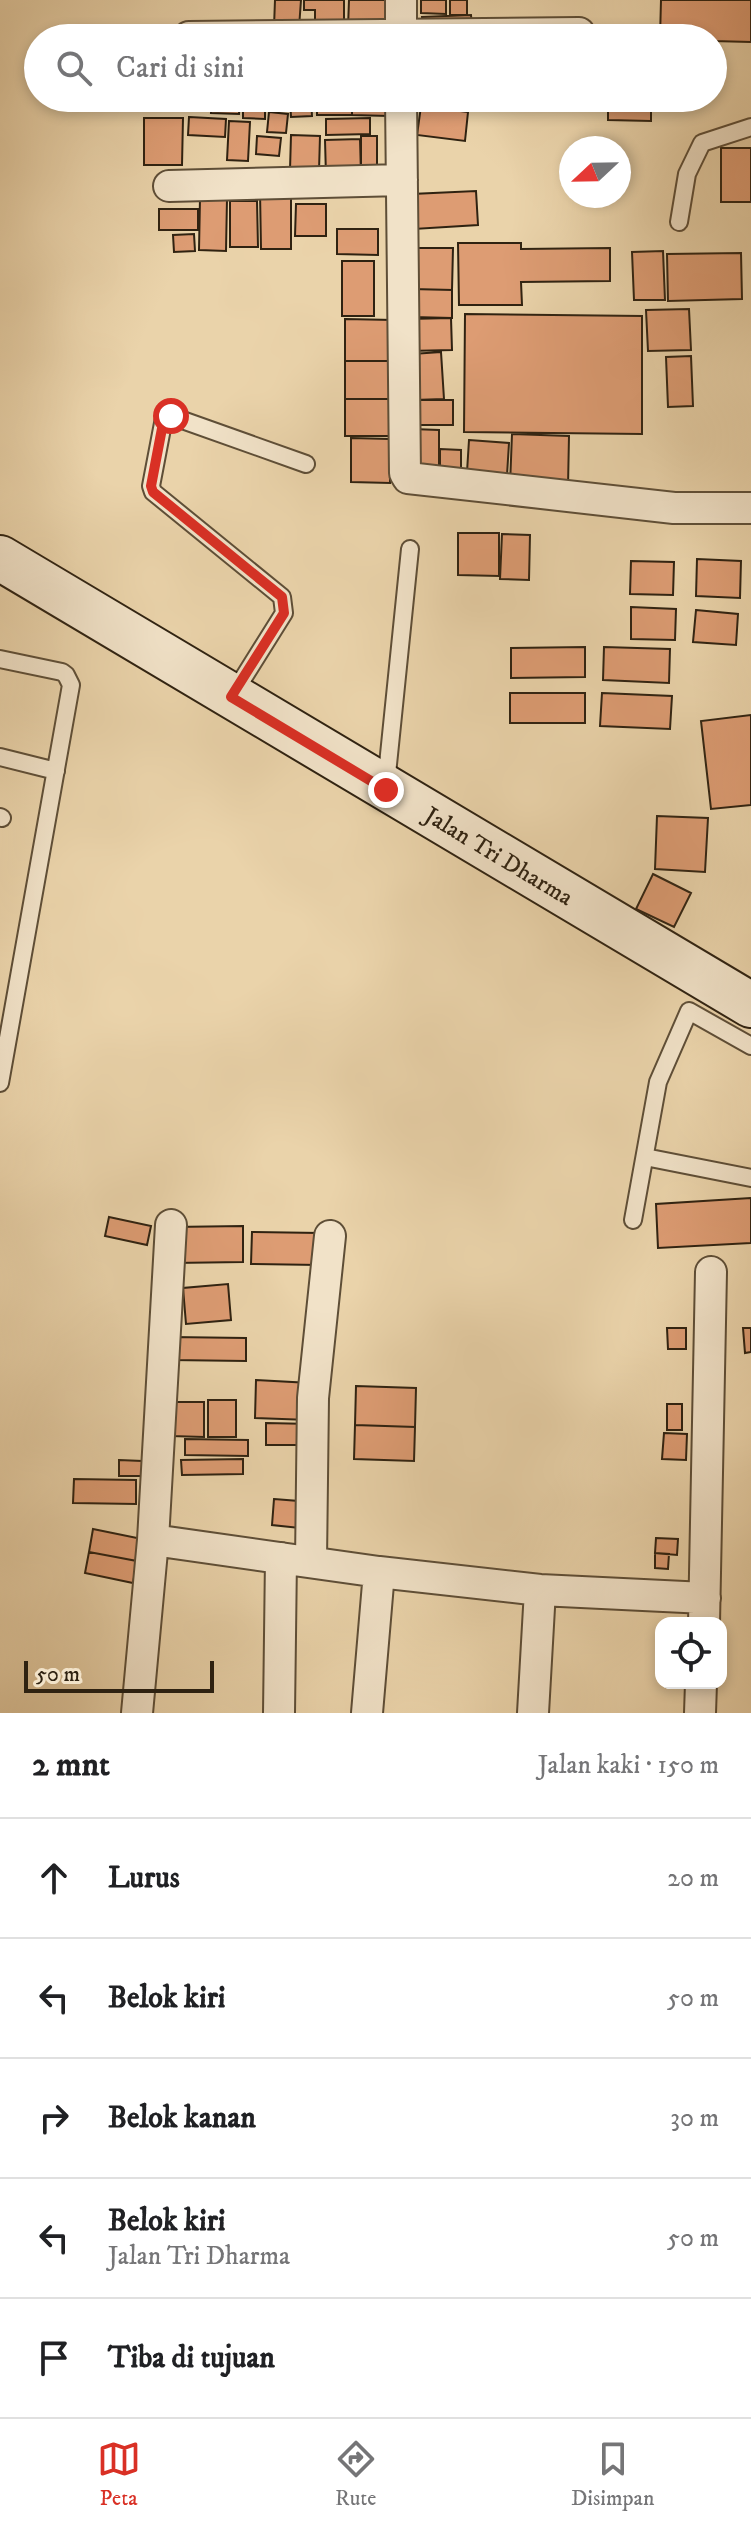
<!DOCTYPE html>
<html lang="id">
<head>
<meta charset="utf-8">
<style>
  :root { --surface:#fff; --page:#f2f2f2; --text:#202124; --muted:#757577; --line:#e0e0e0; --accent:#d93025 }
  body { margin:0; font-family:"IM FELL DW Pica",serif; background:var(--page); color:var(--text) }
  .controls { position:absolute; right:24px; bottom:24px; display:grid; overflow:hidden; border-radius:16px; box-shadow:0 4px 12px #0003 }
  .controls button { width:72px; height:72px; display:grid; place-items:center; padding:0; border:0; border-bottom:2px solid var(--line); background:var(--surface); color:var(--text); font:40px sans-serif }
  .compass { position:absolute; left:559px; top:136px; width:72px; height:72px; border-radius:50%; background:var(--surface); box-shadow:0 4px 12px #0003; rotate:248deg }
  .scale { position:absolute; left:24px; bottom:20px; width:190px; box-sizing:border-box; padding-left:8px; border:4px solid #2f2211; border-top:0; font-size:22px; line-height:28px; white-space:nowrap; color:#2f2211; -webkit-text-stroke:6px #f1e2c8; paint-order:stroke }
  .stop { position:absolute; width:24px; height:24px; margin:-18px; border:6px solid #d93025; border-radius:50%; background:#fff }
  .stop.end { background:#d93025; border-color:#fff; box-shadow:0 2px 8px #0008 }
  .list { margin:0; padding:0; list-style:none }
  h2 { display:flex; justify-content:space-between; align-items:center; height:104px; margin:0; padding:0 32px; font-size:34px }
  h2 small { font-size:26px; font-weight:400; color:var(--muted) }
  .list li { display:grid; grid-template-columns:52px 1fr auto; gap:24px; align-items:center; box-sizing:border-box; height:120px; padding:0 32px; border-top:2px solid var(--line) }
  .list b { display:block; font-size:30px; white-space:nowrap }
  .list p { margin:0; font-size:26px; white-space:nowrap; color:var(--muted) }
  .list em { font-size:26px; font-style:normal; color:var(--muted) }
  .icon { flex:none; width:44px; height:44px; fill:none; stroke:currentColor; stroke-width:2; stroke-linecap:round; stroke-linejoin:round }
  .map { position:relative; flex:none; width:751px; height:1713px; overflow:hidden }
  .search { position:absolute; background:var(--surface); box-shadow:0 4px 12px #0003; left:24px; right:24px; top:24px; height:88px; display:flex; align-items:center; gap:20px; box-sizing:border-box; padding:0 28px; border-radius:44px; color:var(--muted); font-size:30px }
  .sheet { height:704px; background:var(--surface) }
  nav { display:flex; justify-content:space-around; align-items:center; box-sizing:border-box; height:112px; border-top:2px solid var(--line); background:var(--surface); font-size:22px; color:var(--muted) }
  nav a { display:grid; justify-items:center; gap:4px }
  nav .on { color:var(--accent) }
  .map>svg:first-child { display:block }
</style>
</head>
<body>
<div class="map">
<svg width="751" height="1713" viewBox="0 0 751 1713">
  <rect width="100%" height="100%" fill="#ead3aa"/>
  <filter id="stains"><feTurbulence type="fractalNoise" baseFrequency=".0025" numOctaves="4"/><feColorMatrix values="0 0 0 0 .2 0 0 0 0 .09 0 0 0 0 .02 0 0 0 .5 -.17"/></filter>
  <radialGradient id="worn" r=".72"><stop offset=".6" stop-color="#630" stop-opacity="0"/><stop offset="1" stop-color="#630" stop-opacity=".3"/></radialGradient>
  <path fill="#dd9c73" stroke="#2f2211" stroke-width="2" d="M 275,0 L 301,0 L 299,28 L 274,27 Z
    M 304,0 L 344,0 L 344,24 L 315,23 L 315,10 L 304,10 Z
    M 349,0 L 391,0 L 390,29 L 348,28 Z
    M 421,0 L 446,0 L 446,14 L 421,13 Z
    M 450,0 L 467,0 L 467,15 L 450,15 Z
    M 661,0 L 751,0 L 751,42 L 713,41 L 713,38 L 660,38 Z
    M 471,15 L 472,27 L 423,29 L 422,17 Z
    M 609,28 L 652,29 L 652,38 L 609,38 Z
    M 212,98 L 240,98 L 239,114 L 211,113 Z
    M 290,98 L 311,98 L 312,116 L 291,117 Z
    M 317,98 L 352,98 L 352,115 L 317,115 Z
    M 352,98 L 389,98 L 389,116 L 352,115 Z
    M 413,98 L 446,98 L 446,102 L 413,102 Z
    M 450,98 L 475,98 L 475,105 L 450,106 Z
    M 608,98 L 651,98 L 651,121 L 608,120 Z
    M 243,102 L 265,102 L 265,119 L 243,118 Z
    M 421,106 L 468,112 L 465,141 L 417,135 Z
    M 269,112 L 288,114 L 286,133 L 267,132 Z
    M 189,117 L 226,119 L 225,137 L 188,135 Z
    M 144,118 L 183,118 L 182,165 L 144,165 Z
    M 370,118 L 370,134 L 326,135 L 326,119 Z
    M 229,121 L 250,122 L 248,161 L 227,160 Z
    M 291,135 L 320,136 L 319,171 L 290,170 Z
    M 257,136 L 281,138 L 279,156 L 256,154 Z
    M 361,136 L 377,136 L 377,170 L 361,169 Z
    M 360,139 L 361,175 L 326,176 L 325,140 Z
    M 721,148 L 751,148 L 751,202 L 721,202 Z
    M 476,191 L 478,225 L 414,229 L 412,194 Z
    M 260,192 L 291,192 L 291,249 L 261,249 Z
    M 200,198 L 227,199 L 226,251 L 199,250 Z
    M 230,201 L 257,201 L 258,247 L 230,247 Z
    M 296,204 L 326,204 L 326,236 L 295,236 Z
    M 159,209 L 198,209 L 198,230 L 159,230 Z
    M 337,229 L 378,229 L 378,255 L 337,254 Z
    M 194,234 L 195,251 L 174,252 L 173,235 Z
    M 458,243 L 521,243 L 521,249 L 610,248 L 610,281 L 521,282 L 522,305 L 459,305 Z
    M 413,248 L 453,248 L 452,290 L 412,289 Z
    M 663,251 L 665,300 L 634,300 L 632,252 Z
    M 741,253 L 742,299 L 668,301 L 667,254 Z
    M 342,261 L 374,261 L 374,316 L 342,316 Z
    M 412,289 L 452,290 L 452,318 L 412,317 Z
    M 689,309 L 691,350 L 648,351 L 646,310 Z
    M 465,314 L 642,316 L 642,434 L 464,432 Z
    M 451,318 L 452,350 L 409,351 L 408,319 Z
    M 345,319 L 393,320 L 393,361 L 345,361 Z
    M 441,352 L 444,399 L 414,400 L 412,354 Z
    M 691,356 L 693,406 L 668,407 L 666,357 Z
    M 345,361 L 393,361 L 393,399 L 345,399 Z
    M 345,399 L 393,399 L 393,436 L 345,436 Z
    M 414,400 L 453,400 L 453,425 L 415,425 Z
    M 412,429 L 439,430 L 439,467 L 412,467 Z
    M 512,434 L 569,436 L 568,487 L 510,485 Z
    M 351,438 L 390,439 L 390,483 L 351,482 Z
    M 469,440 L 509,443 L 507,475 L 467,472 Z
    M 440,449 L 461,450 L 461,476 L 440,476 Z
    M 458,533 L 499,533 L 499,576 L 458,575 Z
    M 502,534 L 530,535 L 529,580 L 500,579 Z
    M 697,559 L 741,561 L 740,598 L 696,596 Z
    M 631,561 L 674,562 L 673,595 L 630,594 Z
    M 631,607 L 676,609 L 675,640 L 631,639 Z
    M 696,610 L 738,614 L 736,645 L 693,642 Z
    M 585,647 L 585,677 L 511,678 L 511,648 Z
    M 604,647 L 670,649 L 669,683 L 603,680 Z
    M 510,693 L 585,693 L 585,723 L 510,723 Z
    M 602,693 L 672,696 L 670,729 L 600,726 Z
    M 751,715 L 751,805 L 711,809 L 701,721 Z
    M 657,816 L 708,818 L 705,872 L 655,869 Z
    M 653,874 L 691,893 L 674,927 L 636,909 Z
    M 751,1198 L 751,1243 L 658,1248 L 656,1204 Z
    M 109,1217 L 151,1226 L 147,1245 L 105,1236 Z
    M 243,1226 L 243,1262 L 173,1263 L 172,1227 Z
    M 252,1232 L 320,1233 L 319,1265 L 251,1264 Z
    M 228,1284 L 231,1320 L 186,1324 L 183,1288 Z
    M 667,1328 L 686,1328 L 686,1349 L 668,1349 Z
    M 743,1328 L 751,1328 L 751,1352 L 745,1353 Z
    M 171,1337 L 246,1338 L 246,1361 L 171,1360 Z
    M 256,1380 L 310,1383 L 309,1420 L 255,1418 Z
    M 356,1386 L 416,1388 L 415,1427 L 355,1425 Z
    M 208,1400 L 236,1400 L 236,1437 L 208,1437 Z
    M 171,1402 L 204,1402 L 204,1437 L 171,1436 Z
    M 667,1404 L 682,1404 L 682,1430 L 667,1430 Z
    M 266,1423 L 311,1424 L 310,1445 L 266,1445 Z
    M 355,1425 L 415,1427 L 414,1461 L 354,1459 Z
    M 664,1433 L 687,1434 L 686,1460 L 662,1459 Z
    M 185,1439 L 248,1440 L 248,1456 L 185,1455 Z
    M 243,1459 L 243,1474 L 182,1475 L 181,1460 Z
    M 119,1460 L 142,1461 L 142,1476 L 119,1476 Z
    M 74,1479 L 136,1480 L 136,1504 L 73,1503 Z
    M 274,1499 L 311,1502 L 309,1529 L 272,1525 Z
    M 93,1529 L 142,1539 L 137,1561 L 89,1552 Z
    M 656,1538 L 678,1539 L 677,1555 L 655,1553 Z
    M 89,1552 L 137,1561 L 133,1583 L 85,1573 Z
    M 655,1553 L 669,1554 L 668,1569 L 655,1568 Z"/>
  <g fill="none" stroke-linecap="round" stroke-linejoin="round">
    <g stroke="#5e4e37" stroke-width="20">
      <path id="service" d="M 679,222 L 687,174 L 702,143 L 751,127
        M 0,659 L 62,672 L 66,675 L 71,685 L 0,1083
        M 232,696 L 284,613 L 282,597 L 153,492 L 151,486 L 164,418 L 171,416 L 306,464
        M 0,757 L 56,771
        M 386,784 L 410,549
        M 0,817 L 2,818
        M 645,1157 L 751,1178
        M 633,1220 L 658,1082 L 689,1011 L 751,1046"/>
    </g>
    <g stroke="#5e4e37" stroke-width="34">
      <path id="minor" d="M 401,0 L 401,38
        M 189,37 L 579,33
        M 401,98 L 405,473 L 408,478 L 674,508 L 751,508
        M 169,186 L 402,180
        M 153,1540 L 379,1572
        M 311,1561 L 313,1398 L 330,1236
        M 704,1623 L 711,1272
        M 137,1713 L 153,1540 L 171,1225
        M 279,1713 L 281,1558
        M 367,1713 L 379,1572 L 540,1590 L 705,1598
        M 533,1713 L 540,1590
        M 700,1713 L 701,1683"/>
    </g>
    <g stroke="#2f2211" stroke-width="48">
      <path id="secondary" d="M 0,558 L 751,1005"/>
    </g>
    <use href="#service" stroke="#f1e2c8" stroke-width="16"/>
    <use href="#minor" stroke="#f1e2c8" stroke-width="30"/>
    <use href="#secondary" stroke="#f1e2c8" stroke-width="44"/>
  </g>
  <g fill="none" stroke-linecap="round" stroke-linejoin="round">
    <path stroke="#d93025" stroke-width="10" d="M 171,416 L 164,418 L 151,486 L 153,492 L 282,597 L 284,613 L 231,697 L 386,790"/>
  </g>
  <g text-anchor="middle" stroke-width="7" stroke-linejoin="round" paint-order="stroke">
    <g font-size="24" fill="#2f2211" stroke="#f1e2c8">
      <text transform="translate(499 856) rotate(31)" y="8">Jalan Tri Dharma</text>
    </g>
  </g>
  <rect width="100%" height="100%" filter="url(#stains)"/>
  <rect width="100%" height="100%" fill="url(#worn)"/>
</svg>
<div class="controls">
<button><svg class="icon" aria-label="locate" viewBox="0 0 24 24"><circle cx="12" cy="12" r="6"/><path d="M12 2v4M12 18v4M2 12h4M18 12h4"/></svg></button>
</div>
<svg class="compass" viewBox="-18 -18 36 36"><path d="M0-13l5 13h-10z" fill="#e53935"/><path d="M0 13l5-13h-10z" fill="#757577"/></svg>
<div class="scale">50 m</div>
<div class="stop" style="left:171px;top:416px"></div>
<div class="stop end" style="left:386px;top:790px"></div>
<div class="search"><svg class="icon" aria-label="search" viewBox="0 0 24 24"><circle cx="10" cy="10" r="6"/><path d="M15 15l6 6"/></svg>Cari di sini</div>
</div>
<section class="sheet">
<h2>2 mnt<small>Jalan kaki · 150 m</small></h2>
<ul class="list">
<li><svg class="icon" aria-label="ahead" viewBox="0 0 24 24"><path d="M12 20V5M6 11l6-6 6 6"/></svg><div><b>Lurus</b></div><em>20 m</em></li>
<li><svg class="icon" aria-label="left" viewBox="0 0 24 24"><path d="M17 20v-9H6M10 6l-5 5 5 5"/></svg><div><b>Belok kiri</b></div><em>50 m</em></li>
<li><svg class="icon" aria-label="right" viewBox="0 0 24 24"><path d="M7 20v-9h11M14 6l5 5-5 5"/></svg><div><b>Belok kanan</b></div><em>30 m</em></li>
<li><svg class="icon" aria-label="left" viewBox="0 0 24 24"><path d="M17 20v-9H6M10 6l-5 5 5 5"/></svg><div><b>Belok kiri</b><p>Jalan Tri Dharma</p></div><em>50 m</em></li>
<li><svg class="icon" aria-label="arrive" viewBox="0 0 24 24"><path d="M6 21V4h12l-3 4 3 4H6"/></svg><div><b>Tiba di tujuan</b></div></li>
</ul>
</section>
<nav>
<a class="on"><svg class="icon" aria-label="map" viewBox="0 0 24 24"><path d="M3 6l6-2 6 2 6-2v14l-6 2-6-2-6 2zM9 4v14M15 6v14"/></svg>Peta</a>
<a><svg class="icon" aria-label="directions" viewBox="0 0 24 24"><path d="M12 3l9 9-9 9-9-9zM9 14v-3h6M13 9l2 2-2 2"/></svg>Rute</a>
<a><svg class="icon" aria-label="saved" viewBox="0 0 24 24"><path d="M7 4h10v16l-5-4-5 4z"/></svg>Disimpan</a>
</nav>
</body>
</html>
